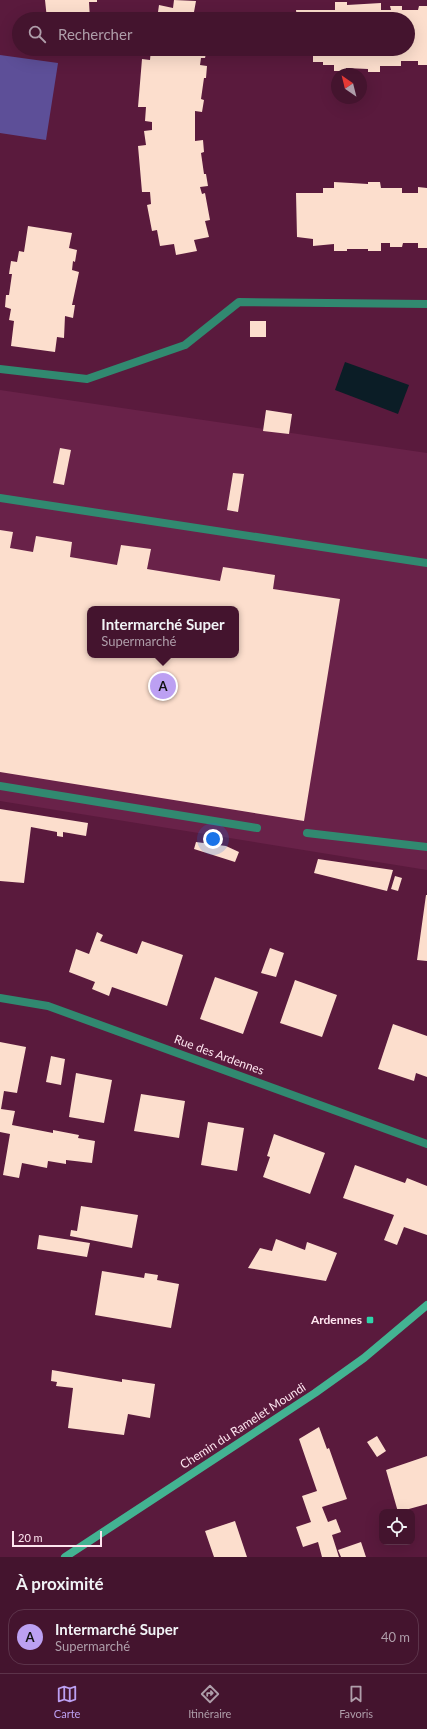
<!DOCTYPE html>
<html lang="fr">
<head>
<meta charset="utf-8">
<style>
  :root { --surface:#44142e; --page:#4e213a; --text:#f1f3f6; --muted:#af9eaa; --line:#5c334a; --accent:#bca0f2 }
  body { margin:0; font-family:Lato,sans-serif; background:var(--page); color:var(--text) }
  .controls { position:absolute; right:12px; bottom:12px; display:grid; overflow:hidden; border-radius:8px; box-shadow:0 4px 16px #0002 }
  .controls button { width:36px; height:36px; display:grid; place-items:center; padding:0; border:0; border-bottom:1px solid var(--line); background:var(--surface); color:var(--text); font:20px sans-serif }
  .compass { position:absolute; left:331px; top:68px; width:36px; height:36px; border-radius:50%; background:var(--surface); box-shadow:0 4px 16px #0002; rotate:325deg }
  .scale { position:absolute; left:12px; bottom:10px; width:90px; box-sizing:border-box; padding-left:4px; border:2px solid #fee5ef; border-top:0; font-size:11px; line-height:14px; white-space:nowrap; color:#fee5ef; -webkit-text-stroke:3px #5a1a3d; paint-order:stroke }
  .you { position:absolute; left:213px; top:839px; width:14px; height:14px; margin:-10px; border:3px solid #fff; border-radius:50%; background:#1a73e8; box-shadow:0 0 0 6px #1a73e833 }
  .badge { display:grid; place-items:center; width:26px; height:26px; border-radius:50%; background:var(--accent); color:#111; font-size:13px; font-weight:700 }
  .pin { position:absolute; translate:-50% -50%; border:2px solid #fff; box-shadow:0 1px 4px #0006 }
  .popup { position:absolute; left:87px; top:606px; width:152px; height:52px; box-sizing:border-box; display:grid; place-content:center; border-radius:8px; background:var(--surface); filter:drop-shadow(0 1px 3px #0005); font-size:13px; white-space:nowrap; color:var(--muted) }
  .popup b { font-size:15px; color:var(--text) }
  .popup::after { content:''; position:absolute; left:50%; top:100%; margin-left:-8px; border:8px solid transparent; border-top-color:var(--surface) }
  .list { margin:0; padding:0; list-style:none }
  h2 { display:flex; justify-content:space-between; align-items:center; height:52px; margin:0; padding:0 16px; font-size:17px }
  h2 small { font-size:13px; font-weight:400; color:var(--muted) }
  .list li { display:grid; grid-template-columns:26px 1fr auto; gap:12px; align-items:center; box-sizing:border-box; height:56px; margin:0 8px 8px; padding:0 8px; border:1px solid var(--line); border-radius:16px }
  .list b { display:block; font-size:15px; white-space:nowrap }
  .list p { margin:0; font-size:13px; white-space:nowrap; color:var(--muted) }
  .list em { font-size:13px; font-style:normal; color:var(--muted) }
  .icon { flex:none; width:22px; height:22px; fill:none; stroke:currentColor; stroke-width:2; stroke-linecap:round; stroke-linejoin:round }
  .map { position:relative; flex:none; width:427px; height:1557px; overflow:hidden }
  .search { position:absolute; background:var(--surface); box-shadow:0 4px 16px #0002; left:12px; right:12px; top:12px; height:44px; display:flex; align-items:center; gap:10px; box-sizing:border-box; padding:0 14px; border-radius:22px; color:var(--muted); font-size:15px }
  .sheet { height:116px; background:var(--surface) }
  nav { display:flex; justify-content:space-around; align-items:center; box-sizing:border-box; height:56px; border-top:1px solid var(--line); background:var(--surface); font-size:11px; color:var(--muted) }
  nav a { display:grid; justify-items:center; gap:2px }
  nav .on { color:var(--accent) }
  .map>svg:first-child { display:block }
</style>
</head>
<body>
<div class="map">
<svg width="427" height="1557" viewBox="0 0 427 1557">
  <rect width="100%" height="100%" fill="#5a1a3d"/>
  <path fill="#692249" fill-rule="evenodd" d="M 0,390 L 427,453 L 427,870 L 0,801 ZM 90,609 L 236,609 L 236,655 L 90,655 Z"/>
  <path fill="#5d4f98" d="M 0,55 L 58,63 L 46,140 L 0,133 Z"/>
  <path fill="#0b1d26" d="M 345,362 L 409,385 L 398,414 L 335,390 Z"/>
  <path fill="#fcdecd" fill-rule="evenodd" d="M 45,0 L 97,0 L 97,2 L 89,2 L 90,19 L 47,19 Z
    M 174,0 L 196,1 L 194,12 L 208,14 L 207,19 L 157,19 L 159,5 L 173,8 Z
    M 335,2 L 347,2 L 347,5 L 381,3 L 381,10 L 391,10 L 390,6 L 402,6 L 402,10 L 418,10 L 419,6 L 427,6 L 427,65 L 418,65 L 418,61 L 401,61 L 401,66 L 380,66 L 380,72 L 368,72 L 368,69 L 346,68 L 346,71 L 334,71 L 334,65 L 323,65 L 323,62 L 313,62 L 313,54 L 297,54 L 297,49 L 408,49 L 408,19 L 297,19 L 296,10 L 335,10 Z
    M 151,49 L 207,49 L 205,58 L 201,58 L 200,65 L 207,66 L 206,78 L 204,78 L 201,99 L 204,100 L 202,112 L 195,111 L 195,141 L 203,140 L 204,152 L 201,153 L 204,174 L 206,174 L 208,186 L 200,187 L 202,194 L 205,193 L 210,220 L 205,221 L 209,237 L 194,240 L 197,251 L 176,255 L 174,244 L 160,246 L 157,230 L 152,231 L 147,205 L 151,204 L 150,192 L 142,192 L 138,146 L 146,145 L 144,131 L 152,130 L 152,122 L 145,121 L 146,107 L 138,107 L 142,59 L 150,60 Z
    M 334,182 L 368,184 L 368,182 L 380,182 L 381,188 L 402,188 L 402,193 L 418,193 L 418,187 L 427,188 L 427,248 L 418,248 L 418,243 L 403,243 L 402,247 L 390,247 L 390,243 L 381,243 L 381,251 L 368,251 L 368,249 L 347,249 L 347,251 L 334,251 L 334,244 L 313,246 L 313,239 L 297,237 L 296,193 L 323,193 L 323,188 L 334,188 Z
    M 28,226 L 72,233 L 69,248 L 77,250 L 75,262 L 73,261 L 72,270 L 79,272 L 72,305 L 75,305 L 73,318 L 65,316 L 64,338 L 57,337 L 55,352 L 11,346 L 14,321 L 9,320 L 11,309 L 5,307 L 6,295 L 9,295 L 12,274 L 9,274 L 11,261 L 17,262 L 19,251 L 24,252 Z
    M 250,321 L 266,321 L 266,337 L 250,337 Z
    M 266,410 L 292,414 L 289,434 L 263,431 Z
    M 60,448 L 71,450 L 64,485 L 53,483 Z
    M 233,473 L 244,474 L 238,512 L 227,510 Z
    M 0,530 L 13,532 L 10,548 L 33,552 L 36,536 L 72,542 L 70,557 L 117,565 L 121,545 L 151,549 L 147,569 L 220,581 L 223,567 L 275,575 L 273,589 L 340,599 L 304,821 L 0,772 ZM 90,609 L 236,609 L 236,655 L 90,655 Z
    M 0,809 L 88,823 L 86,836 L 63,832 L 63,837 L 57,836 L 57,832 L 31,827 L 24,883 L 0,881 Z
    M 196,842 L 226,846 L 239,852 L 235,862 L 194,849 Z
    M 318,859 L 393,870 L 387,891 L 314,873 Z
    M 395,876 L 402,878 L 398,891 L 391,889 Z
    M 426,895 L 427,895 L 427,961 L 417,960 Z
    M 97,932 L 103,935 L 100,941 L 137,954 L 142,941 L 183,955 L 167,1006 L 112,987 L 109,996 L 92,989 L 95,982 L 69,972 L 76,949 L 89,954 Z
    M 270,948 L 284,953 L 276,977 L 261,973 Z
    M 215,977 L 258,992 L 243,1034 L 200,1019 Z
    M 295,980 L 337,995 L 322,1037 L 280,1023 Z
    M 393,1024 L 427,1036 L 427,1077 L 416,1073 L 414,1081 L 378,1069 Z
    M 0,1042 L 26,1047 L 17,1093 L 4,1091 L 1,1109 L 15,1111 L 12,1125 L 53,1133 L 53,1130 L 79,1135 L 78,1138 L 95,1141 L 92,1163 L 66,1160 L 66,1164 L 48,1161 L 47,1168 L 22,1163 L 19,1178 L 3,1175 L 10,1134 L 0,1132 Z
    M 51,1056 L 65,1059 L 61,1085 L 46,1082 Z
    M 76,1073 L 112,1080 L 104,1123 L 69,1117 Z
    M 141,1094 L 185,1101 L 179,1138 L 134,1131 Z
    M 208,1122 L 244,1128 L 237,1171 L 201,1165 Z
    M 274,1134 L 325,1153 L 310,1194 L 263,1177 L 270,1157 L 267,1156 Z
    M 355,1165 L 405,1183 L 407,1178 L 427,1186 L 427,1235 L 404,1227 L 397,1245 L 384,1240 L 394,1215 L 343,1198 Z
    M 81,1206 L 138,1215 L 132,1248 L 70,1236 L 71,1230 L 77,1231 Z
    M 39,1235 L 90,1243 L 87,1257 L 37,1249 Z
    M 276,1239 L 305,1250 L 307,1242 L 337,1253 L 326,1281 L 248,1268 L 260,1248 L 272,1251 Z
    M 102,1271 L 144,1278 L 145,1273 L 158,1275 L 157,1280 L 179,1284 L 171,1328 L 95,1315 Z
    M 52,1370 L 122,1382 L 122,1379 L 155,1384 L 150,1418 L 128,1414 L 124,1435 L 68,1428 L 73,1388 L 56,1386 L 57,1382 L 51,1381 Z
    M 319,1427 L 327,1449 L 329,1448 L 347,1499 L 322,1507 L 328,1522 L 336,1519 L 341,1532 L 332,1535 L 339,1557 L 322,1557 L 318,1542 L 303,1547 L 296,1527 L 311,1522 L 302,1496 L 317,1491 L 299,1439 Z
    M 377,1436 L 386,1451 L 377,1457 L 367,1442 Z
    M 427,1456 L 427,1504 L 398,1512 L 386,1470 Z
    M 235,1521 L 247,1557 L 214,1557 L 205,1531 Z
    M 361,1542 L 366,1557 L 341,1557 L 338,1550 Z"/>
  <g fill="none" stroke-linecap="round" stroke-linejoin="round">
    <path stroke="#318970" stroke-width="8" d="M 0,369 L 87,379 L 185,345 L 239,302 L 427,304
      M 0,498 L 427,563
      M 0,786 L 257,828
      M 307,833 L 427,847"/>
    <path stroke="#318970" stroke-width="8" d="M 0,998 L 48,1006 L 427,1144"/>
    <path stroke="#43b392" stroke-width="8" d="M 65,1557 L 315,1393 L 364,1358 L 427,1305"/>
  </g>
  <rect fill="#2fd4aa" stroke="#5a1a3d" stroke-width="1.5" x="366" y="1316" width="8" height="8" rx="2"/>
  <g text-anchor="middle" stroke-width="4" stroke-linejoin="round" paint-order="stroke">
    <g font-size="12" fill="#fee5ef" stroke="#5a1a3d">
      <text transform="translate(219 1055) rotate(20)" y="4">Rue des Ardennes</text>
      <text transform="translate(243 1426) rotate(-33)" y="4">Chemin du Ramelet Moundi</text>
    </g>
    <g font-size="12" font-weight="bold" fill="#fee5ef" stroke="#5a1a3d" text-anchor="end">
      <text x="362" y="1324">Ardennes</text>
    </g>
  </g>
</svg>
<div class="controls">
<button><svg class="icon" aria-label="locate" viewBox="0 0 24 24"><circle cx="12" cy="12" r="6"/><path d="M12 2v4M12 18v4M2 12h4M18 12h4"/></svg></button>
</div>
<svg class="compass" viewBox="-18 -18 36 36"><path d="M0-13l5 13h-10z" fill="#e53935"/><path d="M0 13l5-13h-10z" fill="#af9eaa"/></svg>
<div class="scale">20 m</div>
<div class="you"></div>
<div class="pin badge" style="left:163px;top:686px">A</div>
<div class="popup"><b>Intermarché Super</b>Supermarché</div>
<div class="search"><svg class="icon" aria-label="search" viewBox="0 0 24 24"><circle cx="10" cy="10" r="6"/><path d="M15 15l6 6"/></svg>Rechercher</div>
</div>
<section class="sheet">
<h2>À proximité<small></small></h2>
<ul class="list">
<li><span class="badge">A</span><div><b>Intermarché Super</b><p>Supermarché</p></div><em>40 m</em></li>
</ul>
</section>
<nav>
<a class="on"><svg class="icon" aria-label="map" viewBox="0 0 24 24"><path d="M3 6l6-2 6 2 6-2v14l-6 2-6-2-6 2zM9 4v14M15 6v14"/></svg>Carte</a>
<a><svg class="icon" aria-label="directions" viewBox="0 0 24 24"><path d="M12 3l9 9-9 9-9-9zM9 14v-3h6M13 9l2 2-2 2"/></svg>Itinéraire</a>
<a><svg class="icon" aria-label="saved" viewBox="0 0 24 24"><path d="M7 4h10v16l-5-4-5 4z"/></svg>Favoris</a>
</nav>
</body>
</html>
